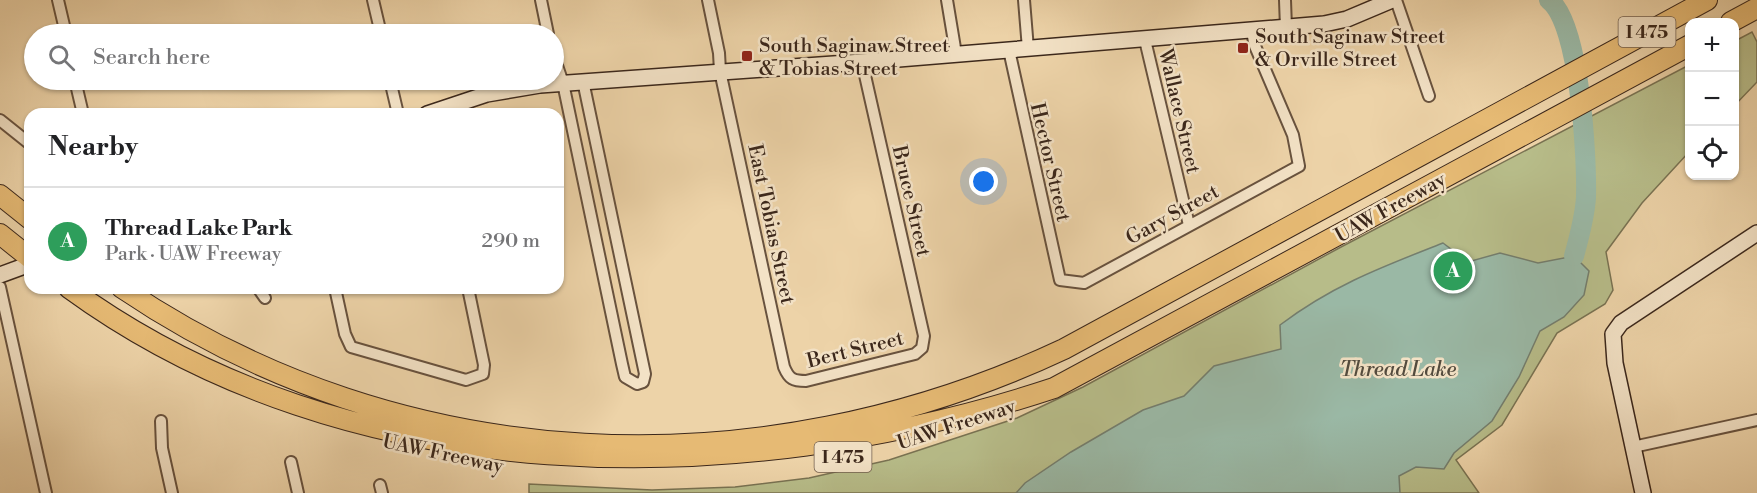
<!DOCTYPE html>
<html lang="en">
<head>
<meta charset="utf-8">
<style>
  :root { --surface:#fff; --page:#f6f6f6; --text:#202124; --muted:#757577; --line:#e0e0e0; --accent:#ea580c }
  body { margin:0; font-family:"Libre Bodoni",serif; background:var(--page); color:var(--text) }
  .controls { position:absolute; right:18px; top:18px; display:grid; overflow:hidden; border-radius:12px; box-shadow:0 2px 4px #0004 }
  .controls button { width:54px; height:54px; display:grid; place-items:center; padding:0; border:0; border-bottom:2px solid var(--line); background:var(--surface); color:var(--text); font:30px sans-serif }
  .you { position:absolute; left:984px; top:182px; width:21px; height:21px; margin:-15px; border:4px solid #fff; border-radius:50%; background:#1a73e8; box-shadow:0 0 0 9px #1a73e833 }
  .badge { display:grid; place-items:center; width:39px; height:39px; border-radius:50%; background:var(--accent); color:#fff; font-size:20px; font-weight:700 }
  .pin { position:absolute; translate:-50% -50%; border:3px solid #fff; box-shadow:0 2px 6px #0006 }
  .list { margin:0; padding:0; list-style:none }
  h2 { display:flex; justify-content:space-between; align-items:center; height:78px; margin:0; padding:0 24px; font-size:26px }
  h2 small { font-size:20px; font-weight:400; color:var(--muted) }
  .list li { display:grid; grid-template-columns:39px 1fr auto; gap:18px; align-items:center; box-sizing:border-box; height:108px; padding:0 24px; border-top:2px solid var(--line) }
  .list b { display:block; font-size:22px; white-space:nowrap }
  .list p { margin:0; font-size:20px; white-space:nowrap; color:var(--muted) }
  .list em { font-size:20px; font-style:normal; color:var(--muted) }
  .icon { flex:none; width:33px; height:33px; fill:none; stroke:currentColor; stroke-width:2; stroke-linecap:round; stroke-linejoin:round }
  .map { position:relative; flex:none; width:1757px; height:493px; overflow:hidden }
  .search { position:absolute; background:var(--surface); box-shadow:0 2px 4px #0004; left:24px; top:24px; width:540px; height:66px; display:flex; align-items:center; gap:15px; box-sizing:border-box; padding:0 21px; border-radius:33px; color:var(--muted); font-size:22px }
  .panel { position:absolute; background:var(--surface); box-shadow:0 2px 4px #0004; left:24px; top:108px; width:540px; height:186px; border-radius:18px }
  .map>svg:first-child { display:block }
</style>
</head>
<body>
<div class="map">
<svg width="1757" height="493" viewBox="0 0 1757 493">
  <rect width="100%" height="100%" fill="#edd3a8"/>
  <filter id="stains"><feTurbulence type="fractalNoise" baseFrequency=".00333" numOctaves="4"/><feColorMatrix values="0 0 0 0 .2 0 0 0 0 .09 0 0 0 0 .02 0 0 0 .5 -.17"/></filter>
  <radialGradient id="worn" r=".72"><stop offset=".6" stop-color="#630" stop-opacity="0"/><stop offset="1" stop-color="#630" stop-opacity=".3"/></radialGradient>
  <path fill="#b7bc89" stroke="#797252" stroke-width="1.5" d="M 1752,32 L 1757,42 L 1757,82 L 1735,105 L 1735,41 Z
    M 1689,65 L 1689,152 L 1642,203 L 1606,252 L 1613,290 L 1605,304 L 1557,333 L 1502,425 L 1456,460 L 1479,493 L 529,493 L 529,484 L 652,490 L 735,487 L 809,478 L 889,460 L 1017,418 L 1083,387 L 1341,247 Z"/>
  <path fill="#9ab8a5" stroke="#747e6e" stroke-width="1.5" d="M 1443,243 L 1468,262 L 1500,253 L 1538,263 L 1574,256 L 1589,271 L 1584,295 L 1564,317 L 1540,331 L 1519,377 L 1492,421 L 1454,453 L 1444,469 L 1416,467 L 1399,476 L 1400,493 L 1016,493 L 1025,483 L 1071,452 L 1143,410 L 1184,396 L 1214,366 L 1281,349 L 1280,325 C 1333,285 1382,267 1443,243 Z"/>
  <g fill="none" stroke-linecap="round" stroke-linejoin="round">
    <path stroke="#9ab8a5" stroke-width="20" d="M 1549,0 C 1580,23 1587,157 1586,197 C 1585,216 1579,238 1574,256"/>
    <g stroke="#68523e" stroke-width="14">
      <path id="street" d="M 58,0 L 66,34
        M 373,0 L 381,34
        M 541,0 L 548,34
        M 708,0 L 719,53 L 720,71 L 784,367 C 789,379 793,381 806,381 L 915,354 L 922,348 L 924,336 L 862,62
        M 947,0 L 956,54
        M 1024,0 L 1028,49
        M 1285,0 L 1286,28
        M 1396,0 L 1429,96
        M 1145,40 L 1189,225
        M 1009,50 L 1060,280 L 1084,283 L 1299,166 L 1293,135 L 1255,46 L 1252,32
        M 554,57 L 563,83 L 622,364 L 625,377 L 637,384 L 643,382 L 645,374 L 583,81
        M 75,80 L 83,114
        M 390,80 L 398,114
        M 0,120 L 30,144
        M 0,287 L 46,493
        M 258,288 L 265,298
        M 335,288 L 345,334 L 351,347 L 466,380 L 483,374 L 484,365 L 468,288
        M 161,421 L 162,448 L 172,493
        M 1633,447 L 1757,420
        M 291,462 L 298,493
        M 380,485 L 382,493"/>
    </g>
    <g stroke="#3b271b" stroke-width="18">
      <path id="secondary" d="M 427,114 L 487,94 L 540,85 L 862,62 L 1324,24 L 1347,19 L 1392,0
        M 0,275 L 30,264
        M 1643,493 L 1615,363 L 1613,334 L 1621,323 L 1757,233"/>
    </g>
    <g stroke="#3b271b" stroke-width="22">
      <path id="highway" d="M 1731,22 L 1757,8
        M 0,195 L 30,219
        M 0,234 L 30,258
        M 69,288 C 350,493 737,493 1054,388 L 1690,45
        M 122,288 C 404,479 759,492 1064,349 L 1707,0"/>
    </g>
    <use href="#street" stroke="#f3e2c6" stroke-width="10"/>
    <use href="#secondary" stroke="#f3e2c6" stroke-width="15"/>
    <use href="#highway" stroke="#e6ba74" stroke-width="20"/>
  </g>
  <g fill="#8f2418" stroke="#f3e2c6" stroke-width="2">
    <rect x="1237" y="42" width="12" height="12" rx="3"/>
    <rect x="741" y="50" width="12" height="12" rx="3"/>
  </g>
  <g text-anchor="middle" stroke-width="5" stroke-linejoin="round" paint-order="stroke">
    <g fill="#f3e2c6" stroke="#725f4e" stroke-width="1.5">
      <rect x="1618.5" y="17" width="57" height="30" rx="4.5"/>
      <rect x="814.5" y="442" width="57" height="30" rx="4.5"/>
    </g>
    <g font-size="18" font-weight="bold" fill="#3b271b">
      <text x="1647" y="38">I 475</text>
      <text x="843" y="463">I 475</text>
    </g>
    <g font-size="20" fill="#3b271b" stroke="#f3e2c6" text-anchor="start">
      <text x="1255" y="43">South Saginaw Street<tspan x="1255" dy="23">&amp; Orville Street</tspan></text>
      <text x="759" y="52">South Saginaw Street<tspan x="759" dy="23">&amp; Tobias Street</tspan></text>
    </g>
    <g font-size="20" fill="#3b271b" stroke="#f3e2c6">
      <text transform="translate(1180 111) rotate(77)" y="7">Wallace Street</text>
      <text transform="translate(1051 162) rotate(77)" y="7">Hector Street</text>
      <text transform="translate(912 201) rotate(77)" y="7">Bruce Street</text>
      <text transform="translate(1390 207) rotate(-29)" y="7">UAW Freeway</text>
      <text transform="translate(1172 214) rotate(-29)" y="7">Gary Street</text>
      <text transform="translate(772 224) rotate(78)" y="7">East Tobias Street</text>
      <text transform="translate(855 349) rotate(-14)" y="7">Bert Street</text>
      <text transform="translate(956 424) rotate(-18)" y="7">UAW Freeway</text>
      <text transform="translate(443 453) rotate(12)" y="7">UAW Freeway</text>
    </g>
    <g font-size="21" font-style="italic" fill="#534b3e" stroke="#f3e2c6">
      <text x="1398" y="376">Thread Lake</text>
    </g>
  </g>
  <rect width="100%" height="100%" filter="url(#stains)"/>
  <rect width="100%" height="100%" fill="url(#worn)"/>
</svg>
<div class="controls">
<button>+</button>
<button>−</button>
<button><svg class="icon" aria-label="locate" viewBox="0 0 24 24"><circle cx="12" cy="12" r="6"/><path d="M12 2v4M12 18v4M2 12h4M18 12h4"/></svg></button>
</div>
<div class="you"></div>
<div class="pin badge" style="left:1453px;top:271px;background:#2e9e5b">A</div>
<div class="search"><svg class="icon" aria-label="search" viewBox="0 0 24 24"><circle cx="10" cy="10" r="6"/><path d="M15 15l6 6"/></svg>Search here</div>
<section class="panel">
<h2>Nearby<small></small></h2>
<ul class="list">
<li><span class="badge" style="background:#2e9e5b">A</span><div><b>Thread Lake Park</b><p>Park · UAW Freeway</p></div><em>290 m</em></li>
</ul>
</section>
</div>
</body>
</html>
